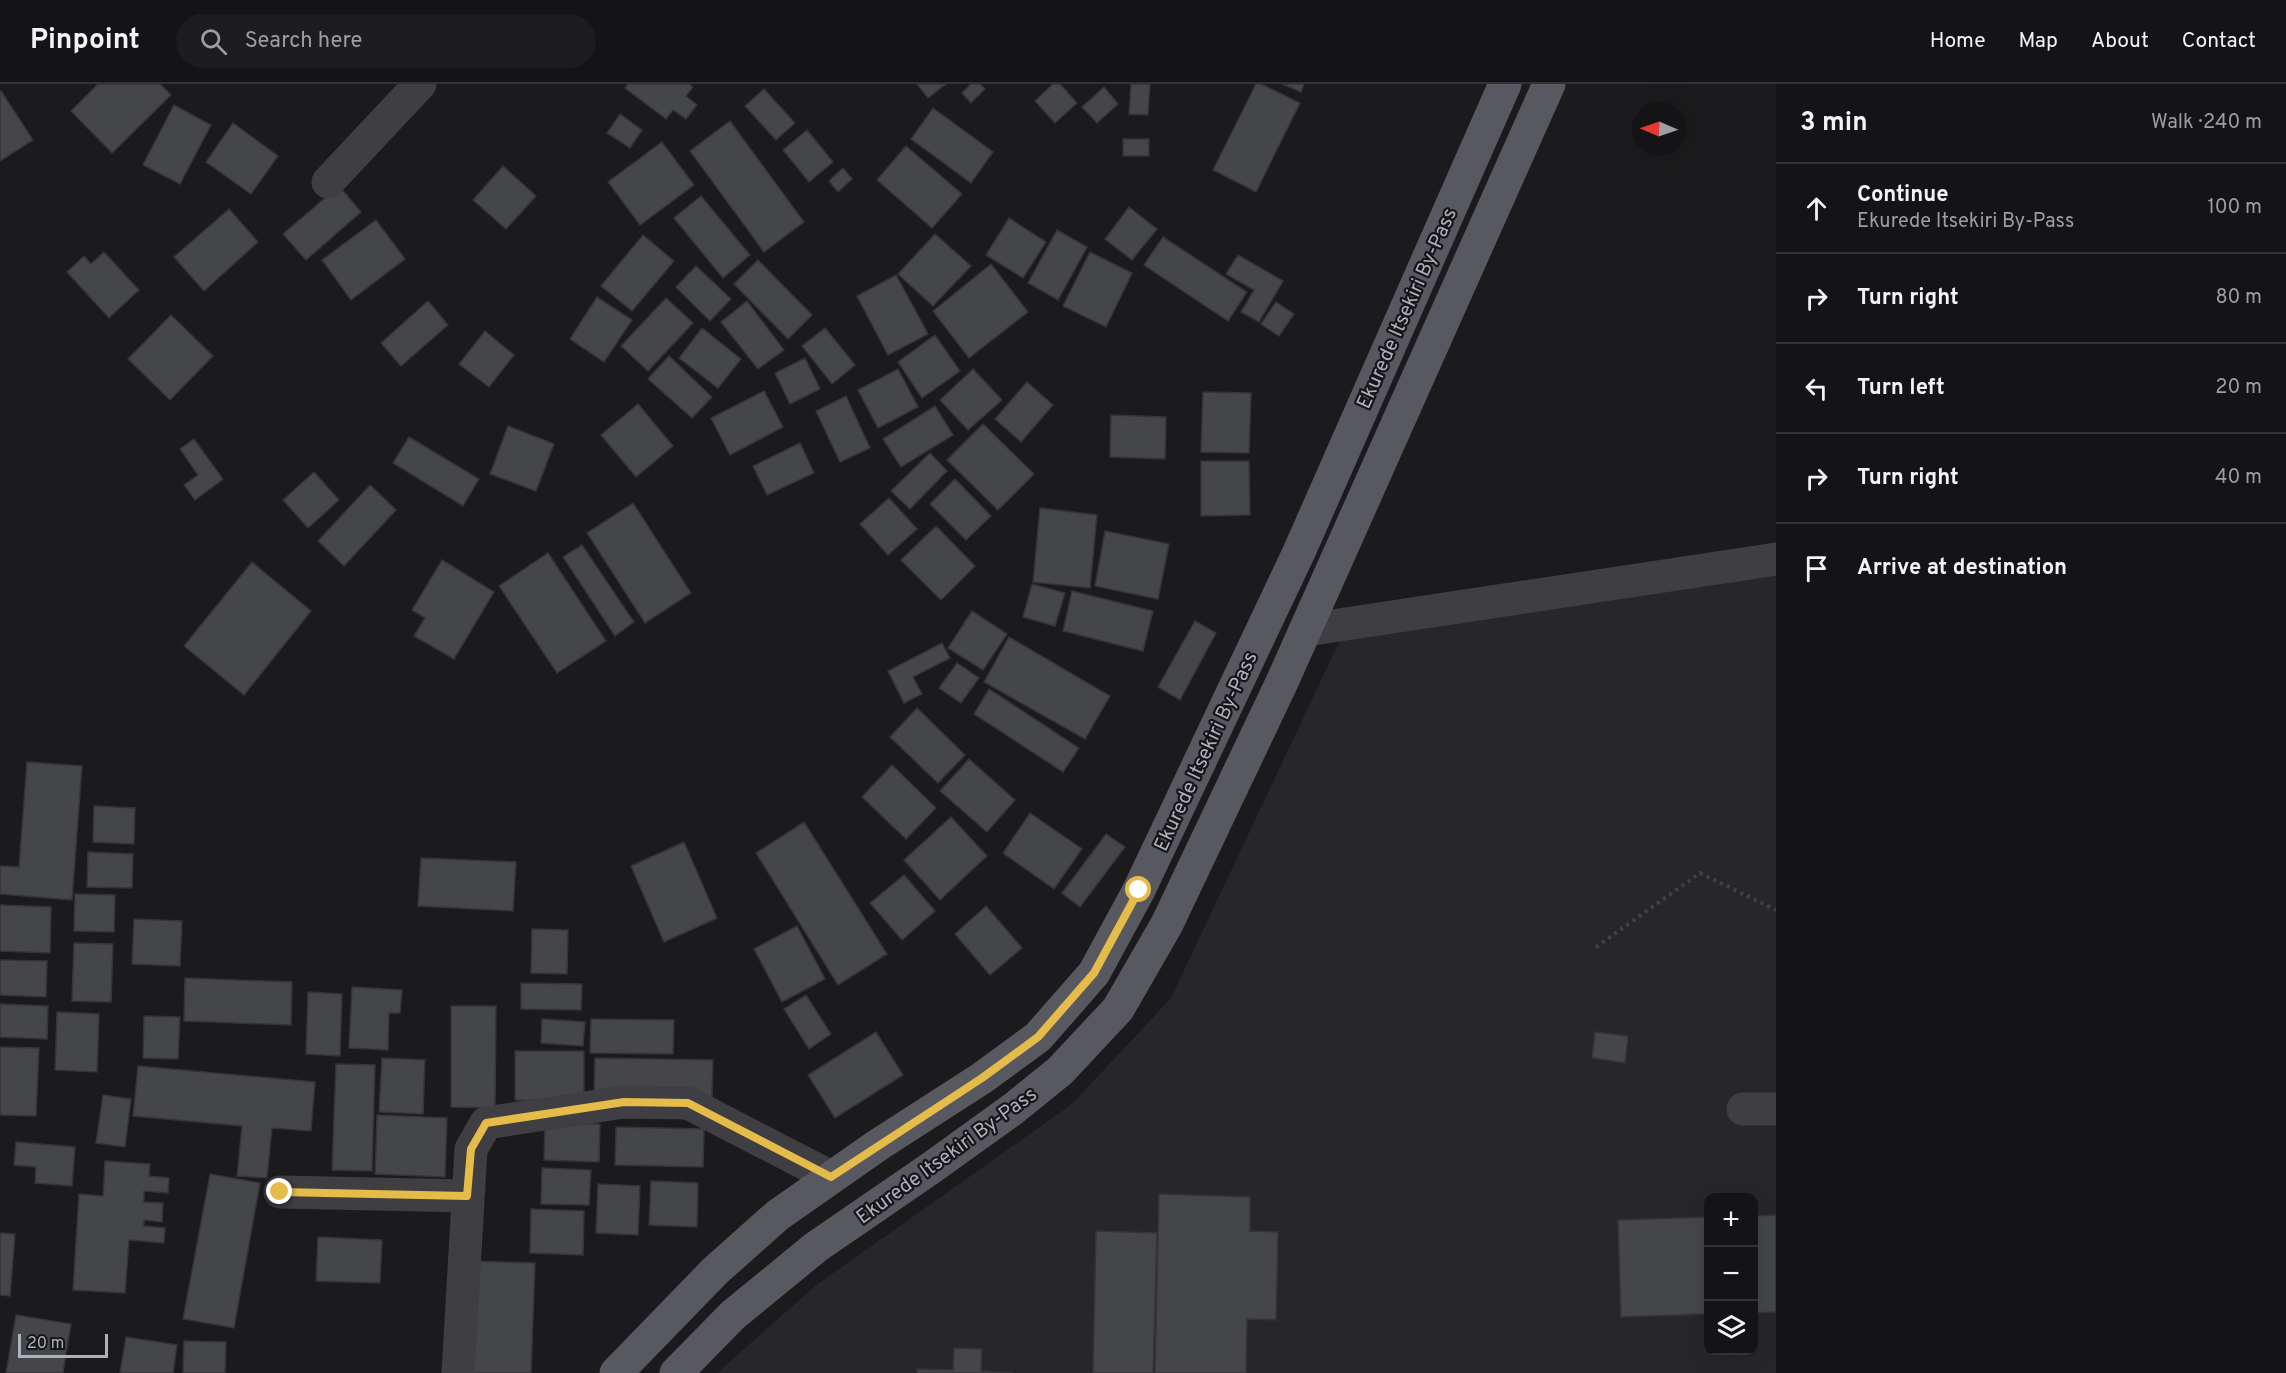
<!DOCTYPE html>
<html lang="en">
<head>
<meta charset="utf-8">
<style>
  :root { --surface:#141416; --page:#1d1d1f; --text:#f1f3f6; --muted:#9d9ea1; --line:#333335 }
  body { margin:0; font-family:Overpass,sans-serif; background:var(--page); color:var(--text) }
  .controls { position:absolute; right:18px; bottom:18px; display:grid; overflow:hidden; border-radius:12px; box-shadow:0 6px 24px #0002 }
  .controls button { width:54px; height:54px; display:grid; place-items:center; padding:0; border:0; border-bottom:2px solid var(--line); background:var(--surface); color:var(--text); font:30px sans-serif }
  .compass { position:absolute; left:1632px; top:18px; width:54px; height:54px; border-radius:50%; background:var(--surface); box-shadow:0 6px 24px #0002; rotate:272deg }
  .scale { position:absolute; left:18px; bottom:15px; width:90px; box-sizing:border-box; padding-left:6px; border:3px solid #aeb1bb; border-top:0; font-size:16px; line-height:21px; white-space:nowrap; color:#aeb1bb; -webkit-text-stroke:4px #161618; paint-order:stroke }
  .stop { position:absolute; width:18px; height:18px; margin:-14px; border:4px solid #e5bb4a; border-radius:50%; background:#fff }
  .stop.end { background:#e5bb4a; border-color:#fff; box-shadow:0 2px 6px #0008 }
  .list { margin:0; padding:0; list-style:none }
  h2 { display:flex; justify-content:space-between; align-items:center; height:78px; margin:0; padding:0 24px; font-size:26px }
  h2 small { font-size:20px; font-weight:400; color:var(--muted) }
  .list li { display:grid; grid-template-columns:39px 1fr auto; gap:18px; align-items:center; box-sizing:border-box; height:90px; padding:0 24px; border-top:2px solid var(--line) }
  .list b { display:block; font-size:22px; white-space:nowrap }
  .list p { margin:0; font-size:20px; white-space:nowrap; color:var(--muted) }
  .list em { font-size:20px; font-style:normal; color:var(--muted) }
  .icon { flex:none; width:33px; height:33px; fill:none; stroke:currentColor; stroke-width:2; stroke-linecap:round; stroke-linejoin:round }
  .map { position:relative; flex:none; width:1776px; height:1289px; overflow:hidden }
  header { display:flex; align-items:center; gap:36px; box-sizing:border-box; height:84px; padding:0 30px; background:var(--surface); border-bottom:2px solid var(--line) }
  header strong { font-size:28px }
  nav { display:flex; gap:33px; margin-inline-start:auto; font-size:21px }
  .search { width:420px; height:54px; background:var(--page); display:flex; align-items:center; gap:15px; box-sizing:border-box; padding:0 21px; border-radius:33px; color:var(--muted); font-size:22px }
  main { display:flex }
  aside { flex:1; background:var(--surface) }
  .map>svg:first-child { display:block }
</style>
</head>
<body>
<header>
<strong>Pinpoint</strong>
<div class="search"><svg class="icon" aria-label="search" viewBox="0 0 24 24"><circle cx="10" cy="10" r="6"/><path d="M15 15l6 6"/></svg>Search here</div>
<nav><a>Home</a><a>Map</a><a>About</a><a>Contact</a></nav>
</header>
<main>
<div class="map">
<svg width="1776" height="1289" viewBox="0 0 1776 1289">
  <rect width="100%" height="100%" fill="#1b1b1d"/>
  <path fill="#27272a" fill-rule="evenodd" d="M 1776,472 L 1776,1289 L 717,1289 L 815,1202 L 1072,1020 L 1171,914 L 1349,537 ZM 1708,1114 L 1754,1114 L 1754,1266 L 1708,1266 Z"/>
  <path fill="#45464a" stroke="#353539" stroke-width="1.5" d="M 98,0 L 160,0 L 171,11 L 112,69 L 71,27 Z
    M 628,0 L 689,0 L 693,3 L 686,12 L 697,21 L 686,35 L 673,26 L 666,35 L 625,4 Z
    M 917,0 L 946,0 L 928,14 Z
    M 971,0 L 980,0 L 985,5 L 971,19 L 962,9 Z
    M 1053,0 L 1060,0 L 1077,19 L 1055,39 L 1035,17 Z
    M 1131,0 L 1150,0 L 1148,31 L 1129,30 Z
    M 1256,0 L 1261,0 L 1300,19 L 1256,108 L 1213,86 Z
    M 1282,0 L 1304,0 L 1301,8 Z
    M 1104,3 L 1118,20 L 1097,39 L 1082,23 Z
    M 764,5 L 795,39 L 776,56 L 745,22 Z
    M 1,7 L 33,56 L 0,77 L 0,8 Z
    M 174,21 L 211,41 L 180,100 L 143,81 Z
    M 933,24 L 993,68 L 971,99 L 911,55 Z
    M 620,30 L 642,46 L 630,64 L 607,49 Z
    M 730,37 L 804,138 L 764,168 L 690,67 Z
    M 233,39 L 278,72 L 251,110 L 206,78 Z
    M 807,46 L 833,78 L 809,98 L 783,66 Z
    M 1123,55 L 1149,55 L 1149,72 L 1123,72 Z
    M 662,58 L 694,101 L 640,141 L 608,98 Z
    M 906,62 L 962,110 L 932,144 L 877,96 Z
    M 503,82 L 536,112 L 506,145 L 473,116 Z
    M 843,84 L 852,95 L 838,108 L 829,97 Z
    M 339,102 L 361,128 L 306,176 L 283,150 Z
    M 701,112 L 750,171 L 723,194 L 674,134 Z
    M 1129,123 L 1157,145 L 1132,176 L 1105,155 Z
    M 229,125 L 258,158 L 204,207 L 174,173 Z
    M 1009,134 L 1046,158 L 1023,194 L 986,171 Z
    M 376,136 L 405,175 L 351,216 L 322,176 Z
    M 1057,146 L 1087,163 L 1058,216 L 1028,199 Z
    M 935,150 L 971,182 L 933,222 L 898,190 Z
    M 643,151 L 674,177 L 632,227 L 601,202 Z
    M 1163,153 L 1247,208 L 1228,237 L 1144,181 Z
    M 104,168 L 139,206 L 109,234 L 67,188 L 84,172 L 91,180 Z
    M 1090,168 L 1132,189 L 1106,243 L 1063,222 Z
    M 1238,171 L 1283,197 L 1259,238 L 1241,228 L 1254,206 L 1226,190 Z
    M 758,176 L 812,231 L 788,255 L 734,200 Z
    M 991,180 L 1028,228 L 969,274 L 933,227 Z
    M 696,182 L 731,215 L 710,237 L 676,203 Z
    M 896,191 L 928,250 L 888,271 L 857,212 Z
    M 597,213 L 632,236 L 604,278 L 570,255 Z
    M 666,214 L 693,239 L 648,287 L 621,262 Z
    M 428,217 L 448,241 L 401,282 L 381,259 Z
    M 747,217 L 784,266 L 758,285 L 721,238 Z
    M 1276,218 L 1294,230 L 1279,252 L 1261,240 Z
    M 171,231 L 213,272 L 170,316 L 128,275 Z
    M 702,244 L 741,275 L 718,304 L 679,274 Z
    M 825,244 L 855,281 L 832,300 L 802,262 Z
    M 485,247 L 514,271 L 489,303 L 459,280 Z
    M 935,251 L 960,287 L 922,314 L 898,278 Z
    M 669,272 L 712,313 L 692,334 L 648,295 Z
    M 805,274 L 820,305 L 790,320 L 775,289 Z
    M 898,285 L 918,323 L 878,344 L 858,306 Z
    M 973,285 L 1002,316 L 968,346 L 940,316 Z
    M 1027,298 L 1053,321 L 1021,358 L 995,335 Z
    M 764,307 L 783,343 L 730,371 L 711,334 Z
    M 1203,308 L 1251,309 L 1249,369 L 1201,368 Z
    M 846,312 L 870,364 L 840,378 L 816,327 Z
    M 638,320 L 673,362 L 636,393 L 601,351 Z
    M 935,322 L 953,351 L 901,383 L 883,355 Z
    M 1111,331 L 1166,333 L 1165,375 L 1110,373 Z
    M 983,340 L 1034,390 L 998,426 L 947,376 Z
    M 508,342 L 554,360 L 536,407 L 490,390 Z
    M 409,353 L 479,395 L 463,422 L 393,379 Z
    M 194,355 L 223,395 L 195,416 L 184,401 L 198,391 L 180,365 Z
    M 800,359 L 814,389 L 767,411 L 753,382 Z
    M 930,369 L 947,387 L 910,425 L 891,407 Z
    M 1201,377 L 1249,377 L 1250,431 L 1201,432 Z
    M 314,388 L 339,416 L 308,444 L 283,416 Z
    M 955,395 L 991,432 L 966,456 L 930,420 Z
    M 370,401 L 396,426 L 344,482 L 318,457 Z
    M 889,414 L 917,445 L 888,471 L 860,440 Z
    M 633,419 L 691,509 L 645,539 L 587,449 Z
    M 1040,424 L 1097,431 L 1090,504 L 1033,498 Z
    M 936,442 L 975,482 L 941,516 L 901,476 Z
    M 1105,447 L 1169,460 L 1158,515 L 1095,502 Z
    M 582,461 L 634,538 L 615,552 L 563,473 Z
    M 548,469 L 606,557 L 557,589 L 499,502 Z
    M 442,476 L 494,508 L 454,575 L 414,552 L 425,534 L 412,526 Z
    M 252,478 L 311,527 L 244,611 L 184,562 Z
    M 1032,500 L 1065,509 L 1055,542 L 1023,533 Z
    M 1072,507 L 1153,527 L 1143,567 L 1063,547 Z
    M 972,527 L 1007,550 L 983,586 L 948,564 Z
    M 1195,537 L 1216,549 L 1180,616 L 1158,603 Z
    M 1009,553 L 1110,612 L 1085,655 L 984,598 Z
    M 942,559 L 950,574 L 913,593 L 922,610 L 904,619 L 888,587 Z
    M 957,579 L 979,594 L 961,619 L 939,604 Z
    M 989,605 L 1079,664 L 1063,688 L 974,630 Z
    M 917,624 L 965,671 L 938,699 L 890,653 Z
    M 969,675 L 1015,716 L 987,748 L 940,707 Z
    M 27,678 L 82,682 L 72,816 L 0,810 L 0,782 L 19,783 Z
    M 892,681 L 936,724 L 906,755 L 862,713 Z
    M 94,722 L 135,724 L 134,760 L 93,758 Z
    M 1030,729 L 1082,765 L 1054,805 L 1003,769 Z
    M 951,733 L 987,772 L 940,816 L 904,776 Z
    M 804,738 L 887,870 L 838,901 L 756,769 Z
    M 1106,750 L 1125,763 L 1080,823 L 1062,809 Z
    M 684,758 L 717,834 L 664,858 L 631,782 Z
    M 88,768 L 133,770 L 132,804 L 87,803 Z
    M 421,774 L 516,778 L 513,827 L 418,822 Z
    M 904,791 L 935,827 L 902,856 L 870,819 Z
    M 75,810 L 115,811 L 114,848 L 74,847 Z
    M 0,821 L 51,823 L 50,869 L 0,867 Z
    M 986,822 L 1022,864 L 990,891 L 955,850 Z
    M 134,835 L 182,837 L 180,882 L 132,880 Z
    M 797,842 L 825,895 L 782,918 L 754,865 Z
    M 532,845 L 568,846 L 567,890 L 531,889 Z
    M 74,859 L 113,860 L 111,918 L 72,917 Z
    M 0,876 L 47,877 L 46,913 L 0,911 Z
    M 185,894 L 292,898 L 291,941 L 184,937 Z
    M 521,899 L 582,900 L 581,926 L 521,925 Z
    M 352,903 L 402,906 L 400,929 L 389,929 L 388,966 L 349,964 Z
    M 308,908 L 342,910 L 340,972 L 306,970 Z
    M 806,911 L 831,950 L 809,965 L 784,925 Z
    M 0,920 L 48,922 L 47,955 L 0,953 Z
    M 451,922 L 496,922 L 495,1024 L 451,1023 Z
    M 57,928 L 99,930 L 97,988 L 55,986 Z
    M 144,932 L 180,933 L 178,975 L 143,974 Z
    M 542,935 L 585,938 L 583,962 L 541,959 Z
    M 591,935 L 674,936 L 673,970 L 590,969 Z
    M 876,948 L 903,991 L 835,1034 L 808,991 Z
    M 1595,948 L 1628,952 L 1625,979 L 1592,974 Z
    M 0,963 L 39,964 L 36,1032 L 0,1031 Z
    M 515,967 L 584,967 L 584,1017 L 515,1016 Z
    M 382,974 L 425,976 L 423,1030 L 379,1028 Z
    M 595,974 L 713,976 L 712,1015 L 594,1014 Z
    M 336,980 L 375,981 L 372,1087 L 332,1086 Z
    M 138,982 L 315,998 L 311,1047 L 272,1044 L 267,1094 L 237,1092 L 242,1042 L 133,1032 Z
    M 103,1011 L 131,1015 L 125,1063 L 96,1059 Z
    M 377,1031 L 447,1034 L 445,1093 L 375,1090 Z
    M 545,1039 L 600,1040 L 599,1078 L 544,1076 Z
    M 616,1043 L 704,1045 L 703,1083 L 615,1081 Z
    M 16,1058 L 75,1063 L 72,1102 L 35,1099 L 36,1083 L 14,1081 Z
    M 105,1077 L 150,1080 L 149,1092 L 169,1094 L 168,1109 L 144,1107 L 144,1118 L 163,1119 L 162,1138 L 144,1136 L 144,1142 L 165,1144 L 164,1159 L 129,1156 L 125,1209 L 73,1206 L 79,1110 L 103,1112 Z
    M 542,1084 L 591,1086 L 589,1121 L 541,1120 Z
    M 210,1090 L 260,1099 L 234,1244 L 183,1235 Z
    M 651,1097 L 698,1099 L 697,1143 L 649,1141 Z
    M 598,1100 L 640,1102 L 638,1151 L 596,1149 Z
    M 1159,1110 L 1250,1113 L 1250,1147 L 1278,1148 L 1276,1236 L 1247,1235 L 1246,1289 L 1155,1289 Z
    M 531,1125 L 584,1127 L 583,1171 L 530,1169 Z
    M 1776,1131 L 1776,1228 L 1754,1229 L 1754,1132 Z
    M 1708,1133 L 1708,1230 L 1621,1233 L 1618,1136 Z
    M 1096,1147 L 1157,1149 L 1153,1289 L 1093,1289 Z
    M 0,1149 L 15,1150 L 10,1212 L 0,1211 Z
    M 318,1153 L 382,1156 L 380,1199 L 316,1197 Z
    M 465,1177 L 535,1179 L 531,1289 L 461,1289 Z
    M 16,1231 L 71,1240 L 63,1289 L 6,1289 Z
    M 126,1253 L 177,1261 L 173,1289 L 120,1289 Z
    M 184,1257 L 226,1258 L 225,1289 L 183,1289 Z
    M 954,1264 L 982,1265 L 981,1287 L 1013,1289 L 917,1289 L 917,1285 L 953,1286 Z"/>
  <g fill="none" stroke-linecap="round" stroke-linejoin="round">
    <path stroke="#424348" stroke-width="4" stroke-dasharray="3 4.5" stroke-linecap="butt" d="M 1596,863 L 1700,789 L 1776,826"/>
    <path stroke="#3e3e43" stroke-width="33" d="M 328,98 L 420,0
      M 1306,546 L 1776,475
      M 1743,1025 L 1776,1025
      M 280,1108 L 467,1112
      M 458,1289 L 471,1065 L 486,1039 L 624,1018 L 688,1019 L 831,1093"/>
    <path stroke="#585960" stroke-width="33" d="M 616,1289 L 715,1187 L 778,1131 L 878,1061 L 982,994 L 1038,953 L 1094,889 L 1139,806 L 1299,468 L 1505,0
      M 676,1289 L 733,1231 L 816,1163 L 931,1084 L 1013,1025 L 1060,987 L 1118,925 L 1167,840 L 1282,598 L 1549,0"/>
  </g>
  <g fill="none" stroke-linecap="round" stroke-linejoin="round">
    <path stroke="#e5bb4a" stroke-width="8" d="M 280,1108 L 467,1112 L 471,1065 L 486,1039 L 624,1018 L 688,1019 L 831,1093 L 982,994 L 1038,953 L 1094,889 L 1139,806"/>
  </g>
  <g text-anchor="middle" stroke-width="4.5" stroke-linejoin="round" paint-order="stroke">
    <g font-size="20" fill="#aeb1bb" stroke="#161618">
      <text transform="translate(1406 224) rotate(-66)" y="7">Ekurede Itsekiri By-Pass</text>
      <text transform="translate(1205 667) rotate(-65)" y="7">Ekurede Itsekiri By-Pass</text>
      <text transform="translate(946 1071) rotate(-36)" y="7">Ekurede Itsekiri By-Pass</text>
    </g>
  </g>
</svg>
<div class="controls">
<button>+</button>
<button>−</button>
<button><svg class="icon" aria-label="layers" viewBox="0 0 24 24"><path d="M12 4l9 5-9 5-9-5zM3 14l9 5 9-5"/></svg></button>
</div>
<svg class="compass" viewBox="-18 -18 36 36"><path d="M0-13l5 13h-10z" fill="#e53935"/><path d="M0 13l5-13h-10z" fill="#9d9ea1"/></svg>
<div class="scale">20 m</div>
<div class="stop" style="left:1139px;top:806px"></div>
<div class="stop end" style="left:280px;top:1108px"></div>
</div>
<aside>
<h2>3 min<small>Walk · 240 m</small></h2>
<ul class="list">
<li><svg class="icon" aria-label="ahead" viewBox="0 0 24 24"><path d="M12 20V5M6 11l6-6 6 6"/></svg><div><b>Continue</b><p>Ekurede Itsekiri By-Pass</p></div><em>100 m</em></li>
<li><svg class="icon" aria-label="right" viewBox="0 0 24 24"><path d="M7 20v-9h11M14 6l5 5-5 5"/></svg><div><b>Turn right</b></div><em>80 m</em></li>
<li><svg class="icon" aria-label="left" viewBox="0 0 24 24"><path d="M17 20v-9H6M10 6l-5 5 5 5"/></svg><div><b>Turn left</b></div><em>20 m</em></li>
<li><svg class="icon" aria-label="right" viewBox="0 0 24 24"><path d="M7 20v-9h11M14 6l5 5-5 5"/></svg><div><b>Turn right</b></div><em>40 m</em></li>
<li><svg class="icon" aria-label="arrive" viewBox="0 0 24 24"><path d="M6 21V4h12l-3 4 3 4H6"/></svg><div><b>Arrive at destination</b></div></li>
</ul>
</aside>
</main>
</body>
</html>
